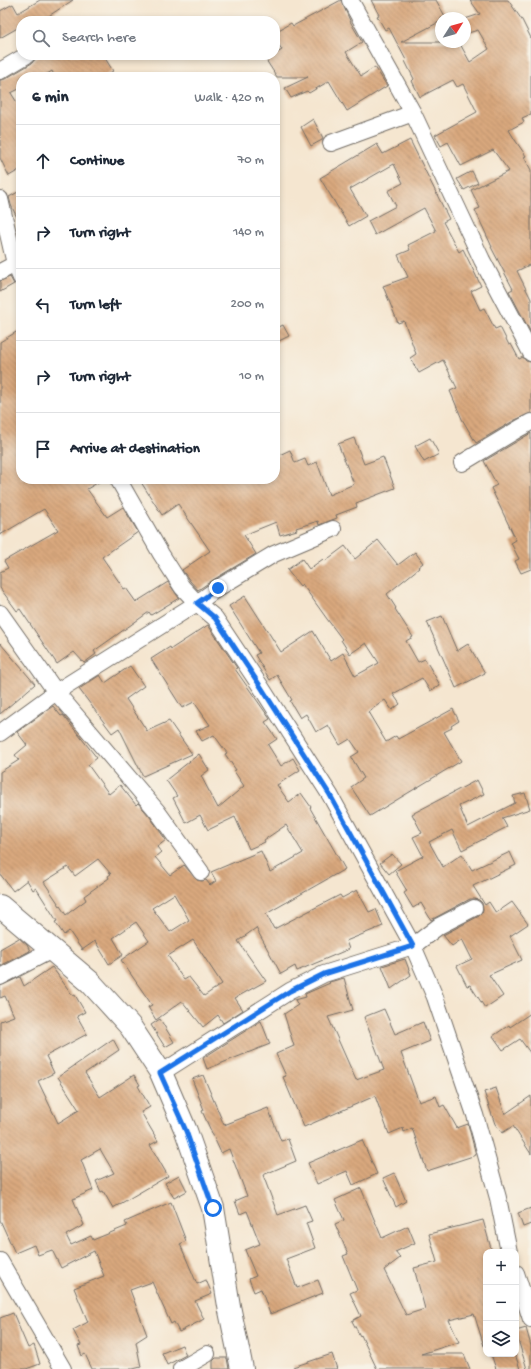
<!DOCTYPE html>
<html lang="en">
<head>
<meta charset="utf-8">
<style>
  :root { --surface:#fff; --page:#f6f6f7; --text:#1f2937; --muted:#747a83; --line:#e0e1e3 }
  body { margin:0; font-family:"Gochi Hand",sans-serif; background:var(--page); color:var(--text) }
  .controls { position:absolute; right:12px; bottom:12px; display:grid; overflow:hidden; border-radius:8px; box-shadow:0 2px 6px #0003 }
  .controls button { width:36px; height:36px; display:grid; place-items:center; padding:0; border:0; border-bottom:1px solid var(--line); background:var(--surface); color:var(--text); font:20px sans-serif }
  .compass { position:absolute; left:435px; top:12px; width:36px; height:36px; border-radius:50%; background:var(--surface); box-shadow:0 2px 6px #0003; rotate:53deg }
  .stop { position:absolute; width:12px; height:12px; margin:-9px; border:3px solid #1a73e8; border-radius:50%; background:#fff }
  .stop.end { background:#1a73e8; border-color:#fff; box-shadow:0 1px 4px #0008 }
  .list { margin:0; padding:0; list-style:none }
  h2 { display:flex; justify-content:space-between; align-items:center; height:52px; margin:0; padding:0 16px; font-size:17px }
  h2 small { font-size:13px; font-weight:400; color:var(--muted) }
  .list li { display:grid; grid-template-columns:26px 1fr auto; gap:12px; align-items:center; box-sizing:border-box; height:72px; padding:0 16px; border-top:1px solid var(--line) }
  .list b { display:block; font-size:15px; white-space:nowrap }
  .list em { font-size:13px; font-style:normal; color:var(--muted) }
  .icon { flex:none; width:22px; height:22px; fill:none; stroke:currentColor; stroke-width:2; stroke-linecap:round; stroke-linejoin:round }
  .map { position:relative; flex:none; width:531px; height:1369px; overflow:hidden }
  .search { position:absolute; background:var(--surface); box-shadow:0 2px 6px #0003; left:16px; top:16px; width:264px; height:44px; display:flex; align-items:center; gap:10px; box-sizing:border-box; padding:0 14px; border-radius:16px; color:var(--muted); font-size:15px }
  .panel { position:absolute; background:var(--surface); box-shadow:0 2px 6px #0003; left:16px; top:72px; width:264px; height:412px; border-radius:16px }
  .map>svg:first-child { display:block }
</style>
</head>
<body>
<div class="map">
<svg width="531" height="1369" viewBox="0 0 531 1369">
  <defs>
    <pattern id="building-back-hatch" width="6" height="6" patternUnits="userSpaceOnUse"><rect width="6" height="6" fill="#d9a87e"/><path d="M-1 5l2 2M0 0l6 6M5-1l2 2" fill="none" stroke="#b08967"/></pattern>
  </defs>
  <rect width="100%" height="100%" fill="#f7f3e8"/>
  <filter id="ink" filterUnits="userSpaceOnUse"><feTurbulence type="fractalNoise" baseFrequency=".025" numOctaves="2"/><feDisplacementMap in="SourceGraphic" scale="8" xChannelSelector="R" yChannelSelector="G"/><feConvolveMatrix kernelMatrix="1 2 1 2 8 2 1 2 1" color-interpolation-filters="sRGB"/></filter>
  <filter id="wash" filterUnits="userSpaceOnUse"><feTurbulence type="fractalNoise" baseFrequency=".012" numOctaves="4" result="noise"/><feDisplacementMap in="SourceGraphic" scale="16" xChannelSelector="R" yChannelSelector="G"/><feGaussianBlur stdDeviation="0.9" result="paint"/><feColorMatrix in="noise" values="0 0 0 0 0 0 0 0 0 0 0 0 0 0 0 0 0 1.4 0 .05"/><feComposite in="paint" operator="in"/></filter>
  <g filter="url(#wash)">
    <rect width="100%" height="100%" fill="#f5e6d0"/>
    <g id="blocks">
      <path fill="url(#building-back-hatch)" fill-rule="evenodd" d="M 40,0 L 73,0 L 41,21 L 21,21 L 21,26 L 0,38 L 0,11 L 13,4 L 18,13 Z
        M 341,0 L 351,23 L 362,42 L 346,52 L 361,76 L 375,67 L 387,86 L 347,111 L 329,81 L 309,93 L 307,91 L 291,98 L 285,88 L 308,77 L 277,77 L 266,60 L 282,50 L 275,39 L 275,32 L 291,23 L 293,26 Z
        M 371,0 L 436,0 L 446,18 L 441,18 L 441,21 L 401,42 L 459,42 L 470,62 L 489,49 L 478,30 L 465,34 L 465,19 L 480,14 L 470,0 L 508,0 L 522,20 L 531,38 L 531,114 L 522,118 L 524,122 L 509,130 L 515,140 L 526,156 L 524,157 L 531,170 L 531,264 L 517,271 L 531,299 L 531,333 L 509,291 L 513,289 L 491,247 L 492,247 L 475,210 L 480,208 L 471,190 L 509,171 L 493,150 L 461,166 L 448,142 L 441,146 L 435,135 L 477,112 L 463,84 L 457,87 L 453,80 L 420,97 L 412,81 L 414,79 L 405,61 L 406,60 L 389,28 L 385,30 L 377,16 L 379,15 Z
        M 41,55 L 103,55 L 113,71 L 103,77 L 55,77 L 52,71 L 42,77 L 21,77 L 21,88 L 11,93 L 21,109 L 21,169 L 9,176 L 0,158 L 0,80 L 5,79 L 32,63 L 36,58 Z
        M 313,119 L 323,138 L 322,140 L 311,146 L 301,127 Z
        M 410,140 L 449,219 L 443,222 L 459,252 L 463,249 L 481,286 L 471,291 L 480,310 L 484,308 L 495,329 L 500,327 L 509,345 L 511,344 L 519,359 L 523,357 L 526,361 L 531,362 L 531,413 L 515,420 L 476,443 L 462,419 L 450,391 L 457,388 L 443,360 L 419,373 L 410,358 L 416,354 L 404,321 L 398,323 L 383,286 L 408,277 L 398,255 L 410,250 L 408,245 L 436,231 L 424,208 L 375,235 L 368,221 L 396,206 L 388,191 L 403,183 L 394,164 L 350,189 L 366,216 L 349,226 L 320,178 L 377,144 L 383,154 Z
        M 472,171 L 478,183 L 464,190 L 457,179 Z
        M 18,192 L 21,198 L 21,226 L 11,205 L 9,197 Z
        M 10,277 L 14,284 L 0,292 L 0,281 Z
        M 283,325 L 289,336 L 275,343 L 275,329 Z
        M 21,329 L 21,479 L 104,479 L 87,489 L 107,517 L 123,507 L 138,532 L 102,557 L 124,589 L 126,588 L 136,602 L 168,582 L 179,598 L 151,615 L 149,612 L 94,651 L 96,654 L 84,663 L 74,652 L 57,664 L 20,609 L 17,611 L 0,588 L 0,572 L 8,568 L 4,561 L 58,530 L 44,509 L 0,535 L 0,342 Z
        M 531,433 L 531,569 L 521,573 L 515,561 L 519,559 L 511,543 L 516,540 L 491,488 L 497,485 L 484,461 Z
        M 354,438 L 364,464 L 383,457 L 395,488 L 356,503 L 357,507 L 336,515 L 337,518 L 319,525 L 318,521 L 296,528 L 297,530 L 280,535 L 276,522 L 244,535 L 256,554 L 213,580 L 198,590 L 190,581 L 182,570 L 210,551 L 178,504 L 162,515 L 139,479 L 275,479 L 275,457 L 290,450 L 295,463 L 305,459 L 308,466 L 317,462 L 329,495 L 354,484 L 338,444 Z
        M 430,438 L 439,454 L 424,462 L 415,446 Z
        M 378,540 L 398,565 L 415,552 L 423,563 L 418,567 L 419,568 L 387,594 L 396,608 L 395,609 L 413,637 L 406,641 L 418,662 L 425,659 L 440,685 L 430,691 L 422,678 L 393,694 L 400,704 L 392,710 L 385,700 L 368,712 L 386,742 L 396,736 L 398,739 L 453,709 L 459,721 L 451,726 L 452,728 L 444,732 L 461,761 L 370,816 L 351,787 L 364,778 L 351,757 L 359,752 L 350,739 L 340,745 L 328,725 L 316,732 L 306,714 L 300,718 L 290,701 L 292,700 L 277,675 L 270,680 L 255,655 L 259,653 L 229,606 L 245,596 L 281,652 L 313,631 L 331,661 L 343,653 L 355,676 L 379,663 L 366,643 L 350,654 L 341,640 L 342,639 L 327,619 L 302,584 L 300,586 L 287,570 L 302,559 L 309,569 L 323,559 L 325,561 L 345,546 L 355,559 Z
        M 442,616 L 457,651 L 468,644 L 485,673 L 456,688 L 427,622 Z
        M 208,625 L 237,668 L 235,669 L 270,719 L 265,722 L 277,739 L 268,745 L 281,766 L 293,758 L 300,770 L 277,785 L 289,802 L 301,793 L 311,807 L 310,808 L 345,869 L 266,914 L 274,929 L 340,895 L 342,898 L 357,890 L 369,912 L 376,909 L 383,926 L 346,941 L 349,949 L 297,971 L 295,966 L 281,974 L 256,928 L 238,941 L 266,981 L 235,998 L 243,1010 L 223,1023 L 218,1015 L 203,1027 L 182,1001 L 156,1020 L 148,1007 L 152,1005 L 121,960 L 149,941 L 136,922 L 113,938 L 123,955 L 109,964 L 95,941 L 82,950 L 69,931 L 64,935 L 55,922 L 57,921 L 36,888 L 33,890 L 27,880 L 13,891 L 0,874 L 0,772 L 19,760 L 15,755 L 27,745 L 17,732 L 53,706 L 61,716 L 63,715 L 97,758 L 88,765 L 109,794 L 120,785 L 136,805 L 138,803 L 150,817 L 166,840 L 157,847 L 161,852 L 155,857 L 170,875 L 184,865 L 197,880 L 202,881 L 206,880 L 210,885 L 216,881 L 211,872 L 261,851 L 270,872 L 303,853 L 286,825 L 264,840 L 265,842 L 249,849 L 235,817 L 208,830 L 200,815 L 186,823 L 173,798 L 177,796 L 166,780 L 199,754 L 209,770 L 201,776 L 218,808 L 244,786 L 234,771 L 236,770 L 225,754 L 227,753 L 214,735 L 202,741 L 196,731 L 210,725 L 194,702 L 182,708 L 151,659 L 170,647 L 171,649 ZM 98,859 L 111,874 L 108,876 L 109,878 L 84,896 L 86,900 L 66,915 L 44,882 L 68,867 L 75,876 ZM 174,894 L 189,920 L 170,932 L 152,908 ZM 193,940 L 222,984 L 204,996 L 189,977 L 184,980 L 168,956 Z
        M 0,643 L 35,684 L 0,714 Z
        M 130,666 L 144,686 L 126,699 L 147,731 L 169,721 L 192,754 L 143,776 L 119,728 L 112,733 L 79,689 L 100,675 L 105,683 Z
        M 477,780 L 484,794 L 459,806 L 468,827 L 515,803 L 513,796 L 525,793 L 530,809 L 502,818 L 507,827 L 462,850 L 452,830 L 429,842 L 443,867 L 462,854 L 472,870 L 510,852 L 516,865 L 473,886 L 485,905 L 489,902 L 496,913 L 512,902 L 528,924 L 510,936 L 522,960 L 489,975 L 503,996 L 485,1008 L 470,985 L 467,986 L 457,966 L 472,959 L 462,939 L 452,946 L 443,935 L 479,916 L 482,913 L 483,909 L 482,903 L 479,900 L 475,899 L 470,899 L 431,920 L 421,903 L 413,908 L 404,893 L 407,891 L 395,871 L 423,856 L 413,837 L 422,833 L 412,814 Z
        M 392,854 L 401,864 L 389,874 L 380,863 Z
        M 19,938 L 27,945 L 30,951 L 0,966 L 0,949 Z
        M 405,959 L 411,975 L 391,989 L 382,966 Z
        M 52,967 L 73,996 L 75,995 L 85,1012 L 77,1016 L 87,1034 L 46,1056 L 54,1073 L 38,1081 L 58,1123 L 79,1110 L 58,1077 L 113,1039 L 119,1050 L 85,1073 L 100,1097 L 134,1075 L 140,1085 L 138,1086 L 150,1107 L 141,1112 L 158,1141 L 150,1145 L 168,1176 L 113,1208 L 103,1191 L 101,1192 L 96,1181 L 114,1173 L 100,1149 L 81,1160 L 93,1190 L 73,1199 L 84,1225 L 66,1235 L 71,1245 L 91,1236 L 93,1240 L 127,1226 L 125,1222 L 171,1202 L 186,1241 L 180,1244 L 197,1284 L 206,1280 L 212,1294 L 195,1301 L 204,1319 L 179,1332 L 174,1322 L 171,1324 L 152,1282 L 130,1290 L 147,1335 L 136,1342 L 141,1367 L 133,1369 L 92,1369 L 85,1354 L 82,1356 L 78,1346 L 81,1345 L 73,1330 L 88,1322 L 74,1288 L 104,1276 L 94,1251 L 61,1268 L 52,1250 L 38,1255 L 34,1245 L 15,1253 L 0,1220 L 0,1021 L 14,1016 L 5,996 L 0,998 L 0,986 L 20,977 L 24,986 Z
        M 344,978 L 353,1010 L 328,1017 L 356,1080 L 384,1070 L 364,1017 L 384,1009 L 395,1034 L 423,1022 L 430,1041 L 401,1053 L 419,1102 L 436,1096 L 440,1107 L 444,1105 L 457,1128 L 468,1124 L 476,1155 L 427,1171 L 412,1128 L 404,1132 L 403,1128 L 389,1134 L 375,1096 L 304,1127 L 283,1077 L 286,1076 L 276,1054 L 294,1046 L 284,1014 L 298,1005 L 295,1000 L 306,997 L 305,994 L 330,983 L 329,982 Z
        M 531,1013 L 531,1054 L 520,1039 L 503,1050 L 493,1036 L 509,1025 L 510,1027 Z
        M 160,1019 L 174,1042 L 165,1047 L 151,1025 Z
        M 261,1021 L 270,1044 L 207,1069 L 203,1058 Z
        M 203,1075 L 224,1125 L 268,1108 L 281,1141 L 288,1139 L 296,1161 L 263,1175 L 278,1215 L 305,1205 L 312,1221 L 306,1223 L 315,1248 L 286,1259 L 297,1288 L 318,1280 L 323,1293 L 270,1314 L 261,1289 L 254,1292 L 249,1279 L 256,1276 L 245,1250 L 260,1244 L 247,1211 L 240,1214 L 235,1201 L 247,1196 L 229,1149 L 221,1153 L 202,1111 L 204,1110 L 192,1079 Z
        M 496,1088 L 505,1114 L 531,1096 L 531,1154 L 513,1126 L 502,1133 L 495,1124 L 484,1092 Z
        M 362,1140 L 377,1174 L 353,1185 L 347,1171 L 317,1184 L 308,1163 Z
        M 394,1173 L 406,1201 L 396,1207 L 383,1178 Z
        M 179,1175 L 187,1191 L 174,1198 L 165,1183 Z
        M 361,1188 L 382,1238 L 408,1226 L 415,1243 L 395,1252 L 400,1258 L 384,1270 L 406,1315 L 425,1309 L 414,1268 L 437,1262 L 429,1234 L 483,1220 L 492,1252 L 486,1252 L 486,1346 L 484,1346 L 474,1314 L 449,1320 L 459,1342 L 421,1354 L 464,1354 L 470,1369 L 377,1369 L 361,1335 L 360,1336 L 352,1321 L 361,1316 L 350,1293 L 357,1290 L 343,1256 L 348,1254 L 335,1224 L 344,1220 L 335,1200 Z
        M 531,1208 L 531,1224 L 523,1227 L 518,1213 Z
        M 13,1313 L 28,1348 L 34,1345 L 40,1364 L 26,1369 L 0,1369 L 0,1318 Z
        M 526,1328 L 531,1346 L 531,1369 L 527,1369 L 516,1333 L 516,1331 Z
        M 182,1345 L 186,1355 L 167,1365 L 162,1353 Z
        M 332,1354 L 337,1369 L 294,1369 L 293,1367 Z
        M 491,1354 L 515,1354 L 520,1369 L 496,1369 Z
        M 216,1358 L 227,1358 L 229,1369 L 213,1369 L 213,1361 Z"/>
    </g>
  </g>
  <g filter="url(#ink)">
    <use href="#blocks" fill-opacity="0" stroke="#726c65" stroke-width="1"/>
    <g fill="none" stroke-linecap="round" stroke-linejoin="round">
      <g stroke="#726c65" stroke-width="18">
        <path id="street" d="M 350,0 L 413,113 L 482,260 L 531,353
          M 0,71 L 27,55
          M 331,143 L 413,113
          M 0,199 L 15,264 L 21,278
          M 0,272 L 21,261
          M 462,463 L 520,428 L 531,422
          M 118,479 L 161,554 L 182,587 L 197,603 L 215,618 L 261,687 L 330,795 L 413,946 L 435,997 L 475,1115 L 498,1198 L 509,1252
          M 0,613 L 56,692 L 157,811 L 201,872
          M 0,733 L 56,692 L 197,603 L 218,588 L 274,554 L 333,529
          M 0,977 L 52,950
          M 161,1073 L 290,991 L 324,974 L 413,946 L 439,926 L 474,908
          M 0,1261 L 63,1369
          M 516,1273 L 531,1319
          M 181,1369 L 207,1354"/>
      </g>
      <g stroke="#726c65" stroke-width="24">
        <path id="secondary" d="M 0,906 L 90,982 L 130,1026 L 161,1073 L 186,1131 L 213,1208 L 229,1306 L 242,1369"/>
      </g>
      <use href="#street" stroke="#fff" stroke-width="16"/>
      <use href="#secondary" stroke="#fff" stroke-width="22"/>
    </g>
  </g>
  <g fill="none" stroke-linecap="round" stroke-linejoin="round" filter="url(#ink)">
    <path stroke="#1a73e8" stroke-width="5" d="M 213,1208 L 186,1131 L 160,1073 L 290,991 L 324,974 L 413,946 L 330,795 L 261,687 L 215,618 L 197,603 L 218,588"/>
  </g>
</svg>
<div class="controls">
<button>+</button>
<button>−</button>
<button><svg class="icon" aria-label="layers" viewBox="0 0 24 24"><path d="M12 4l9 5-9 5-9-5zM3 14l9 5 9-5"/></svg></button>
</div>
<svg class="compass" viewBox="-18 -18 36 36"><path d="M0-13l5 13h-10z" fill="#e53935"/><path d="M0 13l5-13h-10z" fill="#747a83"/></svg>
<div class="stop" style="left:213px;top:1208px"></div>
<div class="stop end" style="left:218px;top:588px"></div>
<div class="search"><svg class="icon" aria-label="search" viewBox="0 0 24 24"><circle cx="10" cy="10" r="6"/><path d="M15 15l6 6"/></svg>Search here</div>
<section class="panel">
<h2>6 min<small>Walk · 420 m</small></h2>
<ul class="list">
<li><svg class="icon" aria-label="ahead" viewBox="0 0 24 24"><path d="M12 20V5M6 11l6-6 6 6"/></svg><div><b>Continue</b></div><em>70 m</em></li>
<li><svg class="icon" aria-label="right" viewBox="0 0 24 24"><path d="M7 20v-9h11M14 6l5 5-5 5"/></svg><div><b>Turn right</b></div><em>140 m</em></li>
<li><svg class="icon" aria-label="left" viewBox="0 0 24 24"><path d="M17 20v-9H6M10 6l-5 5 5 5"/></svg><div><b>Turn left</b></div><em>200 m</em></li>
<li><svg class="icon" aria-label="right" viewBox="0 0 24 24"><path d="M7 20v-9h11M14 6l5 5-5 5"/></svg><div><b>Turn right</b></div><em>10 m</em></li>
<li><svg class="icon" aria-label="arrive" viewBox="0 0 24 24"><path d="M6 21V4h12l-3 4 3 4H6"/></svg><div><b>Arrive at destination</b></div></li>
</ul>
</section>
</div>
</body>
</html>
